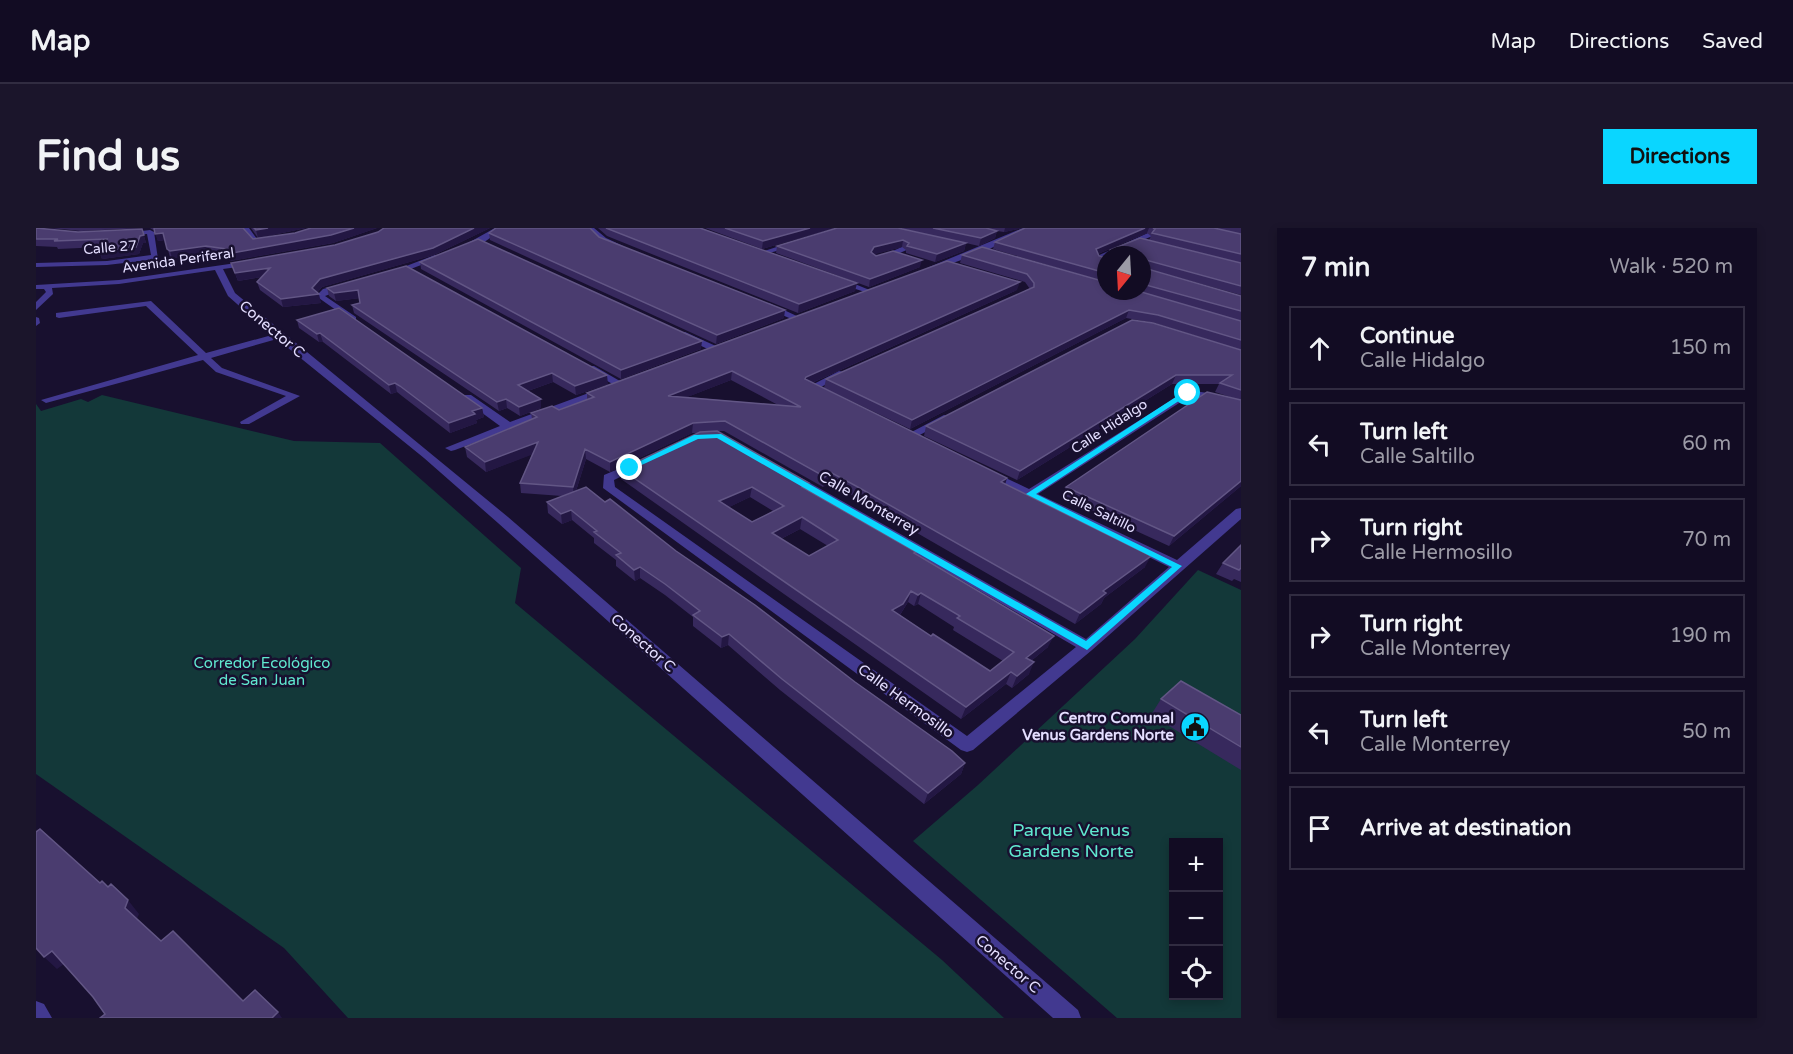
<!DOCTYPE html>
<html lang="en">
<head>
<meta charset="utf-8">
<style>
  :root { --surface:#120c23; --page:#1b152b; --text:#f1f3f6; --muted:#9c9ba6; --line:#312c41; --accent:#0ad6ff }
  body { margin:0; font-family:"Varela Round",sans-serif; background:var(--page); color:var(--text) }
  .controls { position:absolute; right:18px; bottom:18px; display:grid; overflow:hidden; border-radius:0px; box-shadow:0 3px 9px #0003 }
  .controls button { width:54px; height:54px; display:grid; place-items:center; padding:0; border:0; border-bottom:2px solid var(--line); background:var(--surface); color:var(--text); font:30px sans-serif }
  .compass { position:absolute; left:1061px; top:18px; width:54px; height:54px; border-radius:50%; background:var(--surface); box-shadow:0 3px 9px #0003; rotate:198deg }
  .stop { position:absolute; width:18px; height:18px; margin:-14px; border:4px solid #0ad6ff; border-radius:50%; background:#fff }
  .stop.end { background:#0ad6ff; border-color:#fff; box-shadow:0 2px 6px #0008 }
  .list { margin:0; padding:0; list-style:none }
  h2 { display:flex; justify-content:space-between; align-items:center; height:78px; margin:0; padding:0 24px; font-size:26px }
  h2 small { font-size:20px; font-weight:400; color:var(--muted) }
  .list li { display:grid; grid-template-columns:39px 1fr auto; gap:18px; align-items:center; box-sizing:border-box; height:84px; margin:0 12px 12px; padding:0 12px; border:2px solid var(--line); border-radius:0px }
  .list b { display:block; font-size:22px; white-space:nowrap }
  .list p { margin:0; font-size:20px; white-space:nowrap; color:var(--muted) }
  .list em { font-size:20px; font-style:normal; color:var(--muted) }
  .icon { flex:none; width:33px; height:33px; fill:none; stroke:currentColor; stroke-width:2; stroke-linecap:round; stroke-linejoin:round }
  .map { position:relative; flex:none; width:1205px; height:790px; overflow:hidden; border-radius:0px }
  header { display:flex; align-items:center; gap:36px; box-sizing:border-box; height:84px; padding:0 30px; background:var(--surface); border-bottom:2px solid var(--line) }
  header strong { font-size:28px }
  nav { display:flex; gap:33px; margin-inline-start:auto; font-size:21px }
  .intro { display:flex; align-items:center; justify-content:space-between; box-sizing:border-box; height:144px; padding:0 36px }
  h1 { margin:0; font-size:42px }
  .button { padding:15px 27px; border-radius:0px; background:var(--accent); color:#111; font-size:21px; font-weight:700 }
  main { display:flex; gap:36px; padding:0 36px }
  aside { flex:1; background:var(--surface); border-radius:0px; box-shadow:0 3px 9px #0003 }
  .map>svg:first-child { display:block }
</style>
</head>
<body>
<header>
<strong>Map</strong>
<nav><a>Map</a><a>Directions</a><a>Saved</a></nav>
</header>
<div class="intro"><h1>Find us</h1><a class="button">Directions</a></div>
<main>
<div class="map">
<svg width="1205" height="790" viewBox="0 0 1205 790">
  <rect width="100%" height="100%" fill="#18102f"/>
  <path fill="#133839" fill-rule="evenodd" d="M 66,167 L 258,213 L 344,215 L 485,340 L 479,375 L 906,732 L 968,790 L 312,790 L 248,720 L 0,546 L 0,176 L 5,183 L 45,171 L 52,174 Z
    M 1162,342 L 1205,362 L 1205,790 L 1081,790 L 877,613 L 942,557 L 1099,411 ZM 1138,614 L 1182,614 L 1182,768 L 1138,768 Z"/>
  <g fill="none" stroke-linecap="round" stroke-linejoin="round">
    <path fill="#423990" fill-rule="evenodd" d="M 205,0 L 213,0 L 221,11 L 231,10 L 235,12 L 216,16 Z
      M 459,0 L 468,0 L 447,15 L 427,22 L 423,20 Z
      M 550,0 L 558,0 L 570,10 L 587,18 L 583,20 L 564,14 Z
      M 987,0 L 997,0 L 947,24 L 898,42 L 891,40 Z
      M 114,2 L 118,4 L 122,31 L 71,37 L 0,39 L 0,35 L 71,33 L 115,27 L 111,6 L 87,8 L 83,6 Z
      M 1112,5 L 1119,7 L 1070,27 L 1067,30 L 1070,32 L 1070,36 L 1062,35 L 1059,29 Z
      M 759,13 L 762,17 L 726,27 L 722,25 Z
      M 868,18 L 875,20 L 846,33 L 839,31 Z
      M 399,27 L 406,29 L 359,47 L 352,45 Z
      M 214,33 L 218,35 L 217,37 L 187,41 L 199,65 L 472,289 L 1042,782 L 1045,790 L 1017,790 L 462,295 L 388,230 L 241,111 L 175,130 L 186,140 L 264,168 L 213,196 L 205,196 L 204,194 L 250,168 L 180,144 L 167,132 L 10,175 L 5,172 L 162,127 L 110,78 L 23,90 L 20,89 L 20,85 L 115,73 L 170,125 L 236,107 L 192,68 L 179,42 L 83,56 L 16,60 L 17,66 L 0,82 L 0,74 L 10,64 L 8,61 L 0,61 L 0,57 L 83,52 Z
      M 798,50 L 804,50 L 836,63 L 832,65 L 798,54 Z
      M 310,55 L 313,55 L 313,59 L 289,68 L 320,89 L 320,93 L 317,94 L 280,68 L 287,61 Z
      M 727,75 L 733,75 L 765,90 L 758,92 L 727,79 Z
      M 0,89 L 3,90 L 4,95 L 0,98 Z
      M 649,104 L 682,119 L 684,121 L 676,123 L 646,109 L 646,105 Z
      M 552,138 L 558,138 L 589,156 L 580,158 L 552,142 Z
      M 803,143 L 812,145 L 783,160 L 790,163 L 790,167 L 782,167 L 770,160 Z
      M 569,159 L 574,162 L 573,164 L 419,222 L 415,223 L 409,220 L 464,198 L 427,171 L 427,167 L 435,167 L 474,194 Z
      M 1152,162 L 1178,166 L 1205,175 L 1205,181 L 1176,172 L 1154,168 L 1002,266 L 1141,332 L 1200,281 L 1205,280 L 1205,291 L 1056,422 L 937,522 L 931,524 L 925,522 L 567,260 L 568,247 L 599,234 L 607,234 L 607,238 L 578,252 L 579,259 L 931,508 L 1040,419 L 750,250 L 756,246 L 760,247 L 1050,411 L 1133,339 L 947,247 L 949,244 L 957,244 L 993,261 Z
      M 908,187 L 912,188 L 912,192 L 878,210 L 874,211 L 868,208 Z
      M 0,773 L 8,776 L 16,790 L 0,790 Z"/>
  </g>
  <path fill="#37295d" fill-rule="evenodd" d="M 0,0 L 42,4 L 106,1 L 110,15 L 107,15 L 103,26 L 66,31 L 63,23 L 66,19 L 22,21 L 21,19 L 0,18 Z
    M 14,0 L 108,0 L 45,3 Z
    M 114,0 L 207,0 L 217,11 L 259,5 L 275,0 L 341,0 L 297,15 L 194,33 L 192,29 L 172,25 L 136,30 L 134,29 L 129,12 L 122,13 L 119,3 Z
    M 215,0 L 270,0 L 222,10 Z
    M 348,0 L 454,0 L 398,27 L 286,59 L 281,65 L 285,75 L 247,79 L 224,62 L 221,54 L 226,49 L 202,53 L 195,35 L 299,17 L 342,4 Z
    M 562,0 L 664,0 L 821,55 L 819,63 L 762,85 L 571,8 Z
    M 669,0 L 798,0 L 726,21 Z
    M 862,0 L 930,15 L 928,23 L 899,34 L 870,25 L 870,22 L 866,19 L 838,26 L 884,39 L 833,59 L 740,25 L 741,18 Z
    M 863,0 L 987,0 L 968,4 L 961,3 L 959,10 L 943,18 Z
    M 989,0 L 1205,0 L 1205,35 L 1113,12 L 1115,8 L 1111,5 L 1062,26 L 1063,28 L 1070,30 L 1070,54 L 957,21 L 959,14 Z
    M 453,5 L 563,9 L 748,90 L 680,116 L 454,12 Z
    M 1074,22 L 1205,35 L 1205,67 L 1108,40 L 1205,68 L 1205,122 L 1119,95 L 1090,90 L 874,201 L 788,160 L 790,151 L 994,61 L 989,54 L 924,35 L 926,27 L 1070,63 L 1106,63 L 1106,27 L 1072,27 Z
    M 384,34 L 665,121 L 585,151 L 385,41 Z
    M 370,38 L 572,156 L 540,167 L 517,154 L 492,163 L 505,171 L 505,180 L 484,188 L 471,180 L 463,183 L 318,85 L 316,77 L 324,75 L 324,70 L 300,73 L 293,68 L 291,60 Z
    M 981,62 L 776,155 L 971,250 L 969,256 L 1109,339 L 1068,370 L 1065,376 L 1039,396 L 817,268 L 794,255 L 787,259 L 688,203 L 682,203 L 772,262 L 879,326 L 1012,419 L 995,433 L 993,446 L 976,460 L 970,456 L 925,491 L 585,251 L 585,241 L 662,205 L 656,205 L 574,244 L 550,231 L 540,263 L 569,274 L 640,323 L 929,535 L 925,546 L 888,576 L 744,462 L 692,417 L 685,420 L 657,398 L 657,389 L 629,367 L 604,350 L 599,353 L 580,338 L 580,332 L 558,315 L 558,310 L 536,292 L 526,296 L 512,285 L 511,274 L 526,268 L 485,265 L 484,255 L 496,226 L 450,244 L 431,229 L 429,219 L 496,191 L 495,185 L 523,182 L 551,172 L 551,165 ZM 695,152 L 742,177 L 651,169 ZM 714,269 L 737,283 L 716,294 L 693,279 ZM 764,301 L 792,318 L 773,328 L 745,311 ZM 872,374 L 878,378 L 882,376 L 918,399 L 917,402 L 967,433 L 954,443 L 895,408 L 864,387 Z
    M 261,92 L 446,180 L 448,189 L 440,192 L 441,195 L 414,205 L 366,168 L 361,164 L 355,166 L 287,114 L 283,114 L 263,100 Z
    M 1205,122 L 1205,258 L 1133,318 L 1026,269 L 1030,259 L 1197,170 L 1179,164 L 1183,156 L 1136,156 L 981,252 L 888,208 L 890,198 Z
    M 1205,317 L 1205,354 L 1198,351 L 1196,353 L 1180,346 L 1187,335 Z
    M 1125,471 L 1205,487 L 1205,542 L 1115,487 Z"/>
  <path fill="#231743" d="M 232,0 L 270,0 L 222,10 L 220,2 Z
    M 318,0 L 341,0 L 297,15 L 194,33 L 191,26 Z
    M 438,0 L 454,0 L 398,27 L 286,59 L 279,67 L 283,66 L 285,75 L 247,79 L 245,71 L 284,51 Z
    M 774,0 L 798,0 L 726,21 L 727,13 Z
    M 969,0 L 987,0 L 968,4 Z
    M 1109,0 L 1113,0 L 1111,5 L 1057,28 L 1060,21 Z
    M 106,1 L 110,15 L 107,15 L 103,26 L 66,31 L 63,23 L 104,8 Z
    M 961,3 L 959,10 L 943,18 L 945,10 Z
    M 127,5 L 130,12 L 122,13 L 119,6 Z
    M 867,12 L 866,19 L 836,27 L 835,24 L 838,19 Z
    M 930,15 L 928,23 L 899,34 L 901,26 Z
    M 170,18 L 172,25 L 136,30 L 134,23 Z
    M 886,32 L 884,39 L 833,59 L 834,51 Z
    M 234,40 L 236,47 L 202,53 L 199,45 Z
    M 984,54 L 981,62 L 769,158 L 769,151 L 770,149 Z
    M 821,55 L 819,63 L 762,85 L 763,76 Z
    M 322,62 L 324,70 L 300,73 L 298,65 Z
    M 749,82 L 748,90 L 680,116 L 681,107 Z
    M 1093,82 L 1090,90 L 874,201 L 876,192 Z
    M 284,105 L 287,114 L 283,114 L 281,106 Z
    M 666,113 L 665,121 L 585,151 L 585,142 Z
    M 696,143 L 695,152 L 631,177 L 632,168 Z
    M 516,145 L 517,154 L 483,166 L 482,157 Z
    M 571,147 L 572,156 L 540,167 L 539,158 Z
    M 1140,147 L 1136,156 L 981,252 L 984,243 Z
    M 359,155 L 361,164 L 355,166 L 353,157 Z
    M 470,171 L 471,180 L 463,183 L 461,174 Z
    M 505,171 L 505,180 L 484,188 L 483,179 Z
    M 446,180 L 448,189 L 440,192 L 441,195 L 414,205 L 413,195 L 436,183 Z
    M 657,195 L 656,205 L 574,244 L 574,234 Z
    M 502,214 L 503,224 L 450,244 L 449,234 Z
    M 549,221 L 550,231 L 538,269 L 537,259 Z
    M 796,245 L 794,255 L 787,259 L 789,249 Z
    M 971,250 L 968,260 L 965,254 Z
    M 1205,253 L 1205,258 L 1133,318 L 1138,308 Z
    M 773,255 L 772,266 L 766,259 Z
    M 716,259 L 714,269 L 683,284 L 683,273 Z
    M 535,282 L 536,292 L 526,296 L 525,286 Z
    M 766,289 L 764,301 L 735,316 L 736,305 Z
    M 1115,328 L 1109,339 L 1068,370 L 1065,376 L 1039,396 L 1044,385 L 1067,363 Z
    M 604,339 L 604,350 L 599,353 L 598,342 Z
    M 875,363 L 872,374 L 863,388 L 856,382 Z
    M 885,365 L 882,376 L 878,378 L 882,367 Z
    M 693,406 L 692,417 L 685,420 L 686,409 Z
    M 1018,408 L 1012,419 L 985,441 L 990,430 Z
    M 998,434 L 993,446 L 976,460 L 981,448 Z
    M 975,444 L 970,456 L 925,491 L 930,479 Z
    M 929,535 L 925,546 L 888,576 L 892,565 Z
    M 92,672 L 103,686 L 100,693 L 89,680 Z
    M 16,723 L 28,736 L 21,741 L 8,729 Z
    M 242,784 L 246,790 L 236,790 Z"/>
  <path fill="#4a3c6f" stroke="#625685" stroke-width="1.5" fill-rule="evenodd" d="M 0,0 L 42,4 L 106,1 L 108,7 L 104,8 L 100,19 L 63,23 L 71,11 L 18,13 L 22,11 L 0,11 Z
    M 118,0 L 207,0 L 217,11 L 259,5 L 275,0 L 318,0 L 295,7 L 191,26 L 190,21 L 170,18 L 134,23 L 131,21 L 127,5 L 119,6 Z
    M 218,0 L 232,0 L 220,2 Z
    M 348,0 L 438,0 L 397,20 L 284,51 L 276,60 L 283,66 L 245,71 L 221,54 L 234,40 L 199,45 L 195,35 L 299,17 L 342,4 Z
    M 460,0 L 554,0 L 563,9 L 749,82 L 681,107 L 453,5 Z
    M 570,0 L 664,0 L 821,55 L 763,76 Z
    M 689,0 L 774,0 L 727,13 Z
    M 801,0 L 862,0 L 930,15 L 901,26 L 871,18 L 873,15 L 867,12 L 838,19 L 835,24 L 840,28 L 857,23 L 886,32 L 834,51 L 741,18 Z
    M 897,0 L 950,0 L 961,3 L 945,10 Z
    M 989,0 L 1109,0 L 1060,21 L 1063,28 L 1070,30 L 1070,45 L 959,14 Z
    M 1117,0 L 1178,0 L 1205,6 L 1205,26 L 1116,5 L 1119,1 Z
    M 1104,10 L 1205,35 L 1205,58 L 1110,32 L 1107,34 L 1108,40 L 1205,68 L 1205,83 L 1106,56 L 1106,27 L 1075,27 L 1074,22 Z
    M 442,11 L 666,113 L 585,142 L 384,34 Z
    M 946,19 L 1070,54 L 1070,63 L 1102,63 L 1205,93 L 1205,112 L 1122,87 L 1093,82 L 876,192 L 790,151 L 998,59 L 998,55 L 991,46 L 926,27 Z
    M 911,33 L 984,54 L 770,149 L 769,151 L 971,250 L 965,254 L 1115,328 L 1067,363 L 1070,365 L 1044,385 L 820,258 L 796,245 L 789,249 L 689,193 L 657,195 L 574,234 L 549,221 L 537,259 L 484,255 L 502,214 L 449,234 L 429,219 L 501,189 L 495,185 L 516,178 L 523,182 L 558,169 L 551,165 ZM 696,143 L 765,179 L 632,168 Z
    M 370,38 L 571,147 L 539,158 L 516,145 L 482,157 L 505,171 L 483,179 L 470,171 L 461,174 L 316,77 L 324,75 L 322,62 L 298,65 L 291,60 Z
    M 303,80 L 446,180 L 436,183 L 439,186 L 413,195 L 364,158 L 359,155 L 353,157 L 284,105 L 281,106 L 261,92 Z
    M 1096,92 L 1117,95 L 1205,122 L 1205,162 L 1184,155 L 1196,147 L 1140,147 L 984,243 L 890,198 Z
    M 1171,164 L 1205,172 L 1205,253 L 1138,308 L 1030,259 Z
    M 681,203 L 773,255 L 766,259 L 880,324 L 878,325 L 1018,408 L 990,430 L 998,434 L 981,448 L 975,444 L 930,479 L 585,241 L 664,204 ZM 716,259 L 748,278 L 716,294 L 683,273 ZM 766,289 L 802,312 L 773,328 L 736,305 ZM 875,363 L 882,367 L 885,365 L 924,388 L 921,390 L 978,424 L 954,443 L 897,406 L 895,408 L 856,382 L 867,376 Z
    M 550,259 L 569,274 L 574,271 L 640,323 L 719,377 L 819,454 L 916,523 L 929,535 L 892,565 L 746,451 L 693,406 L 686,409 L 657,387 L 664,383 L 629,356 L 604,339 L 598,342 L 580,327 L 585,325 L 558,304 L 561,303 L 535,282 L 525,286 L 511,274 Z
    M 1205,317 L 1205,340 L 1203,342 L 1187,335 Z
    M 1145,453 L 1205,487 L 1205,519 L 1125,471 Z
    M 4,601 L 64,655 L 66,653 L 72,659 L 75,656 L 92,672 L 89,680 L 125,713 L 137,703 L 207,773 L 219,762 L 242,784 L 236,790 L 64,790 L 69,786 L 57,769 L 16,723 L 8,729 L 0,720 L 0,604 Z"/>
  <path fill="#0ad6ff" d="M 1149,163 L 1155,165 L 1000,266 L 1146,338 L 1051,422 L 681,210 L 662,211 L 597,241 L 590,240 L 658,207 L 685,206 L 1050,413 L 1136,339 L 990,266 Z"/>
  <defs>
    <g id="civic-disc" transform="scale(1.5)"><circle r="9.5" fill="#0ad6ff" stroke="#18102f"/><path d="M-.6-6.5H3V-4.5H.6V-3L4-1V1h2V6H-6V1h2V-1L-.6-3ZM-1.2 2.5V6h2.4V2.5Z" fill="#111"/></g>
  </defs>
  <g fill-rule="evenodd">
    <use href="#civic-disc" x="1159" y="499"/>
  </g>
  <g text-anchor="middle" stroke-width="5" stroke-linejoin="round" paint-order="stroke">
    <g font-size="14" fill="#e4deff" stroke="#18102f">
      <text transform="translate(74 19) rotate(-5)" y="5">Calle 27</text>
      <text transform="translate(142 32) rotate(-8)" y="5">Avenida Periferal</text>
      <text transform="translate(1073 198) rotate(-33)" y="5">Calle Hidalgo</text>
      <text transform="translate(1063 283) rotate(26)" y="5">Calle Saltillo</text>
    </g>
    <g font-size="15" fill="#e4deff" stroke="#18102f">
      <text transform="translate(236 101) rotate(40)" y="5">Conector C</text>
      <text transform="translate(833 275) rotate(30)" y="5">Calle Monterrey</text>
      <text transform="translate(607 415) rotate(41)" y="5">Conector C</text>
      <text transform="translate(870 473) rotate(36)" y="5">Calle Hermosillo</text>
      <text transform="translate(972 736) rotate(41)" y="5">Conector C</text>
    </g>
    <g font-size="15" fill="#60e9d0" stroke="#18102f">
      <text x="226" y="440">Corredor Ecológico<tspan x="226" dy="17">de San Juan</tspan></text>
    </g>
    <g font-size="15" font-weight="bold" fill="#e4deff" stroke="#18102f" text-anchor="end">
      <text x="1138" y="495">Centro Comunal<tspan x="1138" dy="17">Venus Gardens Norte</tspan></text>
    </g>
    <g font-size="18" fill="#60e9d0" stroke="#18102f">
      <text x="1035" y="608">Parque Venus<tspan x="1035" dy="21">Gardens Norte</tspan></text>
    </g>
  </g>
</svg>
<div class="controls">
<button>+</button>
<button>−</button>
<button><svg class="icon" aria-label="locate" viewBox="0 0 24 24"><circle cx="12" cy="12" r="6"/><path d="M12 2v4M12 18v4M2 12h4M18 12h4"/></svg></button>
</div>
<svg class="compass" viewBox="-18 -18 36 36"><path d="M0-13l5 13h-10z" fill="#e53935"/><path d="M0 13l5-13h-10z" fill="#9c9ba6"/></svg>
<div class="stop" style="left:1152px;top:165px"></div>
<div class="stop end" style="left:594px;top:240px"></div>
</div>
<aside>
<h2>7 min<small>Walk · 520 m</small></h2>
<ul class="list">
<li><svg class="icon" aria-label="ahead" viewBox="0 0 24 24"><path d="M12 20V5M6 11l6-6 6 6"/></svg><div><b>Continue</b><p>Calle Hidalgo</p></div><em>150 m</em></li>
<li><svg class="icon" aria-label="left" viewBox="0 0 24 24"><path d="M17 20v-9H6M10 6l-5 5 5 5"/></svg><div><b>Turn left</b><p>Calle Saltillo</p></div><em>60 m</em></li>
<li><svg class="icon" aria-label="right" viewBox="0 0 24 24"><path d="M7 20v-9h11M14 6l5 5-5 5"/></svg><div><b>Turn right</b><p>Calle Hermosillo</p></div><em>70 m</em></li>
<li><svg class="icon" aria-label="right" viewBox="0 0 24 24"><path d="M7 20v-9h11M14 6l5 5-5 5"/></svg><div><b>Turn right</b><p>Calle Monterrey</p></div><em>190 m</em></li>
<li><svg class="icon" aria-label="left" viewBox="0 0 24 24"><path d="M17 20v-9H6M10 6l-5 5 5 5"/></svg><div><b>Turn left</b><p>Calle Monterrey</p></div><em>50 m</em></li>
<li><svg class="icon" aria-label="arrive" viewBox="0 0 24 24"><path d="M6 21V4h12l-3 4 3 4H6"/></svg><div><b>Arrive at destination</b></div></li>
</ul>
</aside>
</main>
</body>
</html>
